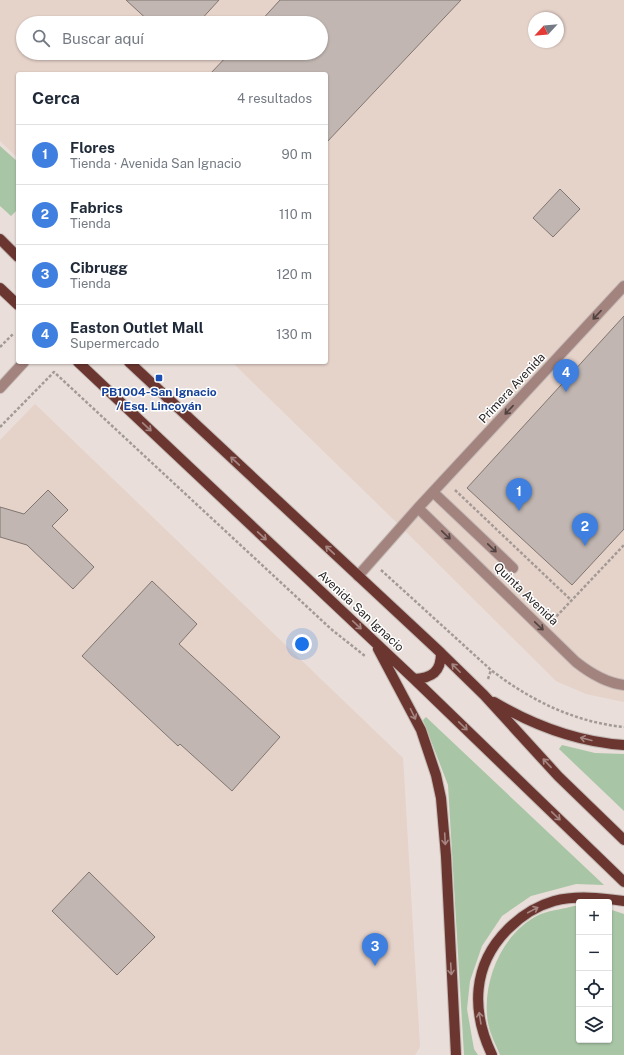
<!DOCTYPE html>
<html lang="es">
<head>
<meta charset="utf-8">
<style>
  :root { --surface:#fff; --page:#f2f2f3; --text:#1f2937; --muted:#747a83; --line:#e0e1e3; --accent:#ea580c }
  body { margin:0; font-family:"Public Sans",sans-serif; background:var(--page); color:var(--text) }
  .controls { position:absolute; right:12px; bottom:12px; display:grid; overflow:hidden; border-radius:4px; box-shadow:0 1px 3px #0004 }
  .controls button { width:36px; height:36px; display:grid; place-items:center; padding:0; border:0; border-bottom:1px solid var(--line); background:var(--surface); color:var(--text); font:20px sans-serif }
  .compass { position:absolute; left:528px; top:12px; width:36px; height:36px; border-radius:50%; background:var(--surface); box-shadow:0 1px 3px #0004; rotate:244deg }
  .you { position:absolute; left:302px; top:644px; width:14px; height:14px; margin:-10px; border:3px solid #fff; border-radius:50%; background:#1a73e8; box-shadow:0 0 0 6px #1a73e833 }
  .badge { display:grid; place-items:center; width:26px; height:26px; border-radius:50%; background:var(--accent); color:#fff; font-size:13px; font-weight:700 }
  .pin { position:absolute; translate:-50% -33px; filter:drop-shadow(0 1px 2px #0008) }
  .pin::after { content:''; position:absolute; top:21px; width:14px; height:12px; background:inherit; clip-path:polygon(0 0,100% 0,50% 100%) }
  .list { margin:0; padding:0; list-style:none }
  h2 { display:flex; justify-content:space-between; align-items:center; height:52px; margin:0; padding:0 16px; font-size:17px }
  h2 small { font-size:13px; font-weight:400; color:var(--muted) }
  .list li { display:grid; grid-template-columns:26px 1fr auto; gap:12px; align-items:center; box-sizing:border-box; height:60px; padding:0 16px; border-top:1px solid var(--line) }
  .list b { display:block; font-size:15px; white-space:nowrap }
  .list p { margin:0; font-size:13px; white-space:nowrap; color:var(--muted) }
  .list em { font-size:13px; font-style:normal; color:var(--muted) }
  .icon { flex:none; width:22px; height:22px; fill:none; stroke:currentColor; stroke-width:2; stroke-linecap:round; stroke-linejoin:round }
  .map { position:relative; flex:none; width:624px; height:1055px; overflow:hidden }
  .search { position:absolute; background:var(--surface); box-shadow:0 1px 3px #0004; left:16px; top:16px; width:312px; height:44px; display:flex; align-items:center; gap:10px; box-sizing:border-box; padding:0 14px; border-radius:22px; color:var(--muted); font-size:15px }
  .panel { position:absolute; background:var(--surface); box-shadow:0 1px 3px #0004; left:16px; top:72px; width:312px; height:292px; border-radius:4px }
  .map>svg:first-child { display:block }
</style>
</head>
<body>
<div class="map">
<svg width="624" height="1055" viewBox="0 0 624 1055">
  <rect width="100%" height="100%" fill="#e9ded9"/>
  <path fill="#e5d2c9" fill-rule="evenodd" d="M 0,0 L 624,0 L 624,702 L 586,694 L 556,681 L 393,519 L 232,362 L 326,362 L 326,74 L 18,74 L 18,158 L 0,141 ZM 534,18 L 558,18 L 558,42 L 534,42 ZM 23,23 L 321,23 L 321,53 L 23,53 Z
    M 35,404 L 403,758 L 420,1047 L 415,1055 L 0,1055 L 0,440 Z"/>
  <path fill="#a8c6a5" d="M 0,146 L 18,162 L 18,209 L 11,216 L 0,206 Z
    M 426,717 L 604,885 L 576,884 L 531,896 L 502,916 L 482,946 L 470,981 L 467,1009 L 474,1049 L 478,1055 L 464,1055 L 448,785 L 423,720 Z
    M 562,745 L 595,753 L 624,754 L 624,811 L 559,749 Z
    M 574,906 L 579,906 L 579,1040 L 609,1040 L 609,909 L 624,914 L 624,1055 L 500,1055 C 496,1045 490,1034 488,1023 C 481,983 502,931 541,914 C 551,910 564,909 574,906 Z"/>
  <path fill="#c1b6b1" stroke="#807671" d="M 126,0 L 219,0 L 198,23 L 151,23 Z
    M 280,0 L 461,0 L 326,143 L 326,74 L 210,74 L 230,53 L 321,53 L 321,23 L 259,23 Z
    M 560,189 L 580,209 L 553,237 L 533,218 Z
    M 624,316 L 624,529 L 572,585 L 467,488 Z
    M 48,490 L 68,510 L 52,526 L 94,567 L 73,589 L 27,545 L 0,537 L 0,507 L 24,514 Z
    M 152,581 L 197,624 L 179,644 L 280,737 L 232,791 L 180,744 L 178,746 L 82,656 Z
    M 89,872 L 155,937 L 117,975 L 52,911 Z"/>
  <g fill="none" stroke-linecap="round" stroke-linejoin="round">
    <g stroke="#c3b9b5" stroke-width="12">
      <path id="minor" d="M 0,388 L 24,362
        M 433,492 L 513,568
        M 418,508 L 576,662 C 590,673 606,683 624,685
        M 358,576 L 418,508 L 624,286"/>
    </g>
    <g stroke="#c3b9b5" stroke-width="12">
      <path id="major" d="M 0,239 L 18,257
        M 0,288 L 18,305
        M 78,362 L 414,679 L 624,882
        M 129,362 L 441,653 L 484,695 L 558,776 L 624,840
        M 378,649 L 421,730 L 436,775 L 441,798 L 446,856 L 456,1055
        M 414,679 C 432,678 441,672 441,653
        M 494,702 C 533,725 579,742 624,745
        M 492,1055 C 471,1011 472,965 508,929 C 521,916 536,906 554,901 C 577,895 601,898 624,901"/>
    </g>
    <path stroke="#a39a96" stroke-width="2.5" stroke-dasharray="3 2" stroke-linecap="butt" d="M 0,347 L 13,334
      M 0,427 L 54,372 L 331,629 L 365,656
      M 455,490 L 571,600
      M 381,570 L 491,670 C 530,700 574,722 624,727
      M 553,620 L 624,545
      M 488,679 L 491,670"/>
    <use href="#minor" stroke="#a3837e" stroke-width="10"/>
    <use href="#major" stroke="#6b3630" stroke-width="10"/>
  </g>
  <defs><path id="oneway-shaft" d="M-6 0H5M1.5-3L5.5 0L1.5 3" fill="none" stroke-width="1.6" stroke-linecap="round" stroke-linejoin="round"/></defs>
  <g stroke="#4f4240">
    <use href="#oneway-shaft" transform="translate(597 315) rotate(133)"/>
    <use href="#oneway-shaft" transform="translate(509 410) rotate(133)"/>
    <use href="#oneway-shaft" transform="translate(446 535) rotate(44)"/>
    <use href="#oneway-shaft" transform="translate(492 548) rotate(44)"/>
    <use href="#oneway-shaft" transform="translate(539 626) rotate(44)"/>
  </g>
  <g stroke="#a68683">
    <use href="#oneway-shaft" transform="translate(147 427) rotate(43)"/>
    <use href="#oneway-shaft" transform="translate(235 461) rotate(-137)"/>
    <use href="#oneway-shaft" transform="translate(262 536) rotate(43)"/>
    <use href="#oneway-shaft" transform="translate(330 550) rotate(-137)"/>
    <use href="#oneway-shaft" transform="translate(357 625) rotate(43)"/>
    <use href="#oneway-shaft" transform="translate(456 668) rotate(-135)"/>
    <use href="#oneway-shaft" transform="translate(413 714) rotate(64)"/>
    <use href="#oneway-shaft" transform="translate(463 726) rotate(44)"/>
    <use href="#oneway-shaft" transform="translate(586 739) rotate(-166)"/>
    <use href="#oneway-shaft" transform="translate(547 763) rotate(-133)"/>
    <use href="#oneway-shaft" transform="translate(556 816) rotate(44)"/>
    <use href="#oneway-shaft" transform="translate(445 839) rotate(87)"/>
    <use href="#oneway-shaft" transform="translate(533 910) rotate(-28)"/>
    <use href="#oneway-shaft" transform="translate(451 969) rotate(87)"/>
    <use href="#oneway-shaft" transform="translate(480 1018) rotate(-99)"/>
  </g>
  <rect fill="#1a4fb4" stroke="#fff" stroke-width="1.5" x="155" y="374" width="8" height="8" rx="2"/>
  <g text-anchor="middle" stroke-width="3" stroke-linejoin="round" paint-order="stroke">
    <g font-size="12" fill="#2b2625" stroke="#fff">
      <text transform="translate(512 388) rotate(-47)" y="4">Primera Avenida</text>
      <text transform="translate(526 594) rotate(44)" y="4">Quinta Avenida</text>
      <text transform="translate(361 611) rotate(43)" y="4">Avenida San Ignacio</text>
    </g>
    <g font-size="12" font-weight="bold" fill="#164399" stroke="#fff">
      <text x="159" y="396">PB1004-San Ignacio<tspan x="159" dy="14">/ Esq. Lincoyán</tspan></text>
    </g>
  </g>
</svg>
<div class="controls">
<button>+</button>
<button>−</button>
<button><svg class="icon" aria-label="locate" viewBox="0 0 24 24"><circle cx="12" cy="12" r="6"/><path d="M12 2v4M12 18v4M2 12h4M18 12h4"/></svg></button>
<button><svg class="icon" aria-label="layers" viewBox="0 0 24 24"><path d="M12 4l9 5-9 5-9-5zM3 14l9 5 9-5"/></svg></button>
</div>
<svg class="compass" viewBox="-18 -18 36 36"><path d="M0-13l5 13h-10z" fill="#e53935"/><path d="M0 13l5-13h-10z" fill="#747a83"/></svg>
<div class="you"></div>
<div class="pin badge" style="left:519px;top:511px;background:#3f7fe0">1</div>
<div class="pin badge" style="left:585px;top:546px;background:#3f7fe0">2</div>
<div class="pin badge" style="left:375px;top:966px;background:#3f7fe0">3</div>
<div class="pin badge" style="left:566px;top:392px;background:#3f7fe0">4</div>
<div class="search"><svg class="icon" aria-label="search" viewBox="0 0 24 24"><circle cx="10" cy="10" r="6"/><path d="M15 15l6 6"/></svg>Buscar aquí</div>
<section class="panel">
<h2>Cerca<small>4 resultados</small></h2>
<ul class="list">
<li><span class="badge" style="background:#3f7fe0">1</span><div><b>Flores</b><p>Tienda · Avenida San Ignacio</p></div><em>90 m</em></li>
<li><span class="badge" style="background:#3f7fe0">2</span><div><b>Fabrics</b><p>Tienda</p></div><em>110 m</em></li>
<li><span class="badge" style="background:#3f7fe0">3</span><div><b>Cibrugg</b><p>Tienda</p></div><em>120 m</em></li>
<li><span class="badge" style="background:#3f7fe0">4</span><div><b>Easton Outlet Mall</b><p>Supermercado</p></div><em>130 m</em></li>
</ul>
</section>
</div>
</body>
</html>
